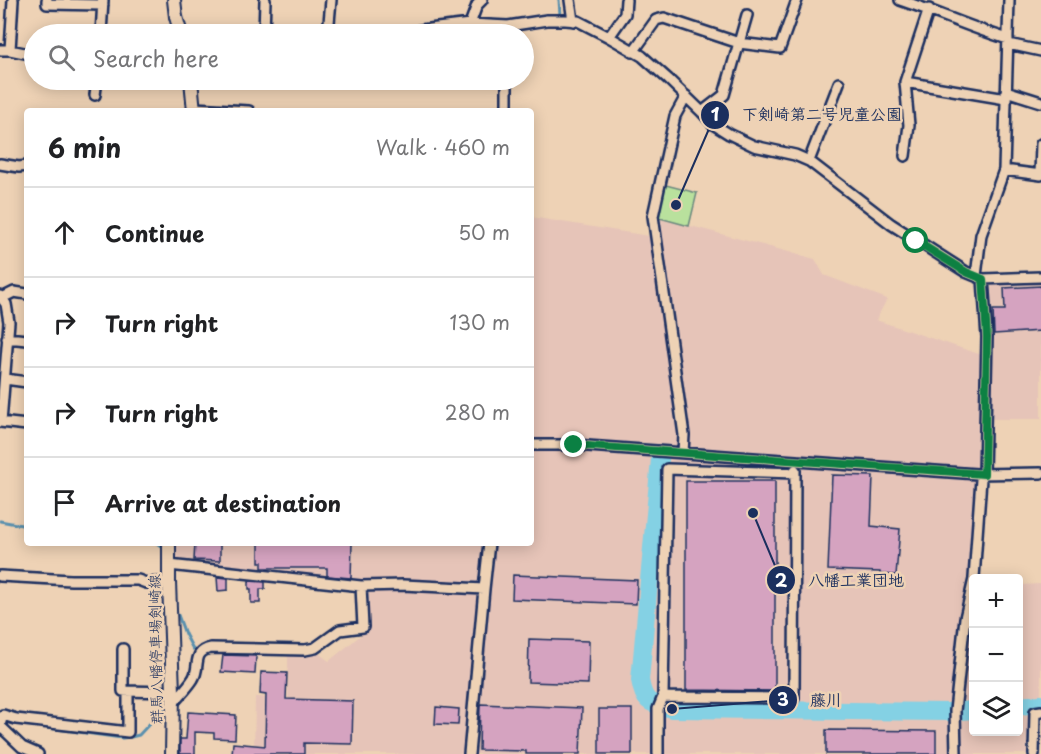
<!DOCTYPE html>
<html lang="en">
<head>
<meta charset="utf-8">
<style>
  :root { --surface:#fff; --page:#f6f6f6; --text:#202124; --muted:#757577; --line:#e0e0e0 }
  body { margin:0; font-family:"Playpen Sans","Klee One",sans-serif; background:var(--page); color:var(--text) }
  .controls { position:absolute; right:18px; bottom:18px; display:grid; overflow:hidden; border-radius:6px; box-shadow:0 3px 15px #0003 }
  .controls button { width:54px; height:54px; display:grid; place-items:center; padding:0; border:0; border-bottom:2px solid var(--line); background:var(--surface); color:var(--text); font:30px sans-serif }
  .stop { position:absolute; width:18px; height:18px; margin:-14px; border:4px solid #0b8043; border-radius:50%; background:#fff }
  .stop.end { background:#0b8043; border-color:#fff; box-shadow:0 2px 6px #0008 }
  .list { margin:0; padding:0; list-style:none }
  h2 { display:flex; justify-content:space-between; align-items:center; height:78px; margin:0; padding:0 24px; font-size:26px }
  h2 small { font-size:20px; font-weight:400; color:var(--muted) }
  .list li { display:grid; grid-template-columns:39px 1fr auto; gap:18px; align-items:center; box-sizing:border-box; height:90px; padding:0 24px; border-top:2px solid var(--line) }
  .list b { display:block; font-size:22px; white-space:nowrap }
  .list em { font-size:20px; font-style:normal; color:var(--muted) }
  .icon { flex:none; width:33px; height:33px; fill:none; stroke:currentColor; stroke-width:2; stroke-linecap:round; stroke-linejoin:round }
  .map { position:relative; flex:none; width:1041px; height:754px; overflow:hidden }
  .search { position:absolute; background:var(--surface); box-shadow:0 3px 15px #0003; left:24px; top:24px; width:510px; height:66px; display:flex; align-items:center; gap:15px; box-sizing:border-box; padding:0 21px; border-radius:33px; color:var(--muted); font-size:22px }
  .panel { position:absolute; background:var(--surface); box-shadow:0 3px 15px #0003; left:24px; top:108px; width:510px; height:438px; border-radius:6px }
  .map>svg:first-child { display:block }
</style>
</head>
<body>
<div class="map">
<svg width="1041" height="754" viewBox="0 0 1041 754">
  <rect width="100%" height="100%" fill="#eed2b5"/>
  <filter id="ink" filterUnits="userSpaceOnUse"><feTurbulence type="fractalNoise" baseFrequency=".0167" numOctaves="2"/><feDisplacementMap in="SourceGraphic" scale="12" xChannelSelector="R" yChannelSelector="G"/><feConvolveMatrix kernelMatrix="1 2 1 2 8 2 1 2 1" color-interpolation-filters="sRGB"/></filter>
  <g filter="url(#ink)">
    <path fill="#e6c4b8" d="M 653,216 L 815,259 L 824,275 L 887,299 L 876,320 L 982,355 L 980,422 L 971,578 L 952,754 L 254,754 L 255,697 L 288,698 L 288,655 L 304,655 L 314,650 L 329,661 L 366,631 L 365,590 L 190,565 L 183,559 L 178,562 L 176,561 L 176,543 L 531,543 L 531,217 L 655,237 Z
      M 1041,282 L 1041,419 L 990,419 L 993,348 L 989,289 L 994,284 Z
      M 1041,584 L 1041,754 L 961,754 L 961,706 L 973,603 L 974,732 L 1018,732 L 1019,585 Z"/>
    <path fill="#b9e19d" stroke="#6a887e" stroke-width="1.5" d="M 662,184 L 697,193 L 689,226 L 656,217 Z"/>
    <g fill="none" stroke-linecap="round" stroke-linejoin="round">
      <path stroke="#5a90ae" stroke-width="3" d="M 559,0 L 560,15
        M 0,521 L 27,526
        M 157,543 L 162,547
        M 175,543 L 175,552
        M 178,615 L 185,634 L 193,649
        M 2,721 L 35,726 L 122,738 L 131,737 L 139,735 L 167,705"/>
      <path stroke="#84d1e4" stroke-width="18" d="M 660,459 L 640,680 C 644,704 650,703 672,709 L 948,712 L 974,710
        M 1018,706 L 1041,704"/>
    </g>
    <path fill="#d5a3c0" stroke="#1b2f5e" stroke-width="1.5" d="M 1041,286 L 1041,331 L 994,334 L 993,310 L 1005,310 L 1004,288 Z
      M 832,475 L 873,476 L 871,526 L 900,529 L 896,575 L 880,574 L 880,572 L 828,570 Z
      M 686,481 L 775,481 L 775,691 L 686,690 Z
      M 195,543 L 220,543 L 220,561 L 194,560 Z
      M 259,543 L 352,543 L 351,578 L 327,576 L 327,568 L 262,568 L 262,562 L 259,562 Z
      M 513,575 L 637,580 L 636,604 L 512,599 Z
      M 217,577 L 228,578 L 228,590 L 218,591 Z
      M 249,581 L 265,582 L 265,589 L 260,589 L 260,603 L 251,603 L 251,589 L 249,589 Z
      M 529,639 L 589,641 L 588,684 L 528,682 Z
      M 223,655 L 256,656 L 255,674 L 221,672 Z
      M 261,672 L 287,673 L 286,699 L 353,701 L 352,744 L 304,743 L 304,754 L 232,754 L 233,743 L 265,746 L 266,695 L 260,694 Z
      M 480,704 L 582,708 L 580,754 L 526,754 L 526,751 L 479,750 Z
      M 436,707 L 459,709 L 458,725 L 435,724 Z
      M 599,709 L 632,709 L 632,754 L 599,754 Z
      M 188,712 L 236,715 L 235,739 L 214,738 L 214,733 L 195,732 L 195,754 L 180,754 L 180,739 L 186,739 Z
      M 826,730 L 936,731 L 936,754 L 826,754 Z"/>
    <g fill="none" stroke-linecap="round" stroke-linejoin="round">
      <g stroke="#1b2f5e" stroke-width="14">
        <path id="minor" d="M 47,0 L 47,4 L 103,5
          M 570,0 L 573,21
          M 900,0 C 937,12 971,28 1008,39
          M 470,24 L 477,5 L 482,0
          M 101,34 L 103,0
          M 264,34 L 265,0
          M 328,34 L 331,0
          M 401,34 L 421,30 L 470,24 L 508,26 L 547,20 L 565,20 L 578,21 L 609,37 L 642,56 L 668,79 L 702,112 L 713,124 L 729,134 L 754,146 L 795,155 L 809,161 L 891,224 L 966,272 L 983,279 L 1041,277
          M 609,37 L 625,14 L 626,0
          M 1008,44 L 1041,51
          M 0,50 L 10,50 L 34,55
          M 10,50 L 13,0
          M 633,52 L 656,20 L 664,18 L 739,43 L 780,48 L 797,0
          M 905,82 L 1006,99
          M 1006,91 L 1041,102
          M 95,95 L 97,80
          M 194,108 L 249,111
          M 507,111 L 507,80
          M 702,112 L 724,95 L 747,15
          M 905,156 L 909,125 L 905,82 L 929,9
          M 809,161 L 839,83
          M 0,164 L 19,167 L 27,166
          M 1004,170 L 1041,175
          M 1040,175 L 1041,144
          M 976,276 L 981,235 L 1004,170 L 1009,0
          M 0,296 L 6,304 L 9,322 L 1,422
          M 2,298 L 14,292 L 27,294
          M 7,338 L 27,340
          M 5,379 L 27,382
          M 0,422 L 27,425
          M 531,445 L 574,445 L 977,474 L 1041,473
          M 683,453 L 684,435 L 653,216 L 675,116 L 686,96
          M 169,565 L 361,586 L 403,585 L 484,589
          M 0,576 L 71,580 L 138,580 L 146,583 L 169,582
          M 974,578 L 981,479 L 984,474 L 987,337 L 983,279
          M 123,649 L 123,691 L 173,692
          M 663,697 L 794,698 L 795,470
          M 174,702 C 180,695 188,687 193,679 C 201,667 191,652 211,648 L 305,650 L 315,648 L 340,630 L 363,627 L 361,586
          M 0,725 L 3,715 L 16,719 L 128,732 L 128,692
          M 0,726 L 22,747 L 38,754
          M 469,754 L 484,589 L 489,543
          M 658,754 L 658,709 L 663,697 L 667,469 L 795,473
          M 956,754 L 955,711 L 965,618 L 974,579
          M 1034,754 L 1035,712 L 1041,711"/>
      </g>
      <g stroke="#1b2f5e" stroke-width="16">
        <path id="major" d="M 174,0 L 176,17 L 181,34
          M 191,80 L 194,111
          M 169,543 L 169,582 L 173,692 L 172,754"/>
      </g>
      <use href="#minor" stroke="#eed2b5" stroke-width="9"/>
      <use href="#major" stroke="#eed2b5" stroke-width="12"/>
    </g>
  </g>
  <g fill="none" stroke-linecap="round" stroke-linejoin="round" filter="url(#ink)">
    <path stroke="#0b8043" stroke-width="8" d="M 574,445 L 984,474 L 987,337 L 983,279 L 966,272 L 916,241"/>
  </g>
  <g text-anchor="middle" stroke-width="5" stroke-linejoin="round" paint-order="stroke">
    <g font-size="15" fill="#1b2f5e" stroke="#eed2b5">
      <text transform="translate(156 649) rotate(-91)" y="5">群馬八幡停車場剣崎線</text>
    </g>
  </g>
  <path fill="none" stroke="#1b2f5e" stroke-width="2" d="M676 205L715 115M753 513L781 580M672 709L783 700"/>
  <g fill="#1b2f5e" stroke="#eed2b5" stroke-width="2">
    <circle cx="676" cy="205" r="6"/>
    <circle cx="753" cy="513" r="6"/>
    <circle cx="672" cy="709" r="6"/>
    <circle cx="715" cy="115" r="15"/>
    <circle cx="781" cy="580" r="15"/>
    <circle cx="783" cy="700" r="15"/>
  </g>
  <g font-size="18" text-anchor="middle" font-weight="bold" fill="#fff">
    <text x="715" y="121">1</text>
    <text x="781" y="587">2</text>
    <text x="783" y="706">3</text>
  </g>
  <g font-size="16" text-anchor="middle" font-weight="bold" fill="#1b2f5e" stroke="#eed2b5" stroke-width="5" stroke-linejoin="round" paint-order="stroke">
    <text x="822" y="120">下剣崎第二号児童公園</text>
    <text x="856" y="586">八幡工業団地</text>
    <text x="826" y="706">藤川</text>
  </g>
</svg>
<div class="controls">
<button>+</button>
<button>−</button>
<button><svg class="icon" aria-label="layers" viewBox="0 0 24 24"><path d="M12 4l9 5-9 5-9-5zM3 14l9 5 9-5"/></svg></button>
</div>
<div class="stop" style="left:916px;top:241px"></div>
<div class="stop end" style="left:574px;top:445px"></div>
<div class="search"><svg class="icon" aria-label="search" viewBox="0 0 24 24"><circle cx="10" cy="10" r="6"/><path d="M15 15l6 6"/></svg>Search here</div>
<section class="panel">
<h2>6 min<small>Walk · 460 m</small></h2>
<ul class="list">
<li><svg class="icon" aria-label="ahead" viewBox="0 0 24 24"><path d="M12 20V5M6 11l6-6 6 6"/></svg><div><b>Continue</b></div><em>50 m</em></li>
<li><svg class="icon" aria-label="right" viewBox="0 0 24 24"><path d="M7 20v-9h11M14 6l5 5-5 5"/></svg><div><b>Turn right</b></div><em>130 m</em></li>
<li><svg class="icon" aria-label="right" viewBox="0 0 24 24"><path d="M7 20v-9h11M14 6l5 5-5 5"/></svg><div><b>Turn right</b></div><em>280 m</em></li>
<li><svg class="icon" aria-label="arrive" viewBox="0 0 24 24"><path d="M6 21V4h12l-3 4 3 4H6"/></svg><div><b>Arrive at destination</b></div></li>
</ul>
</section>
</div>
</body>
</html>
